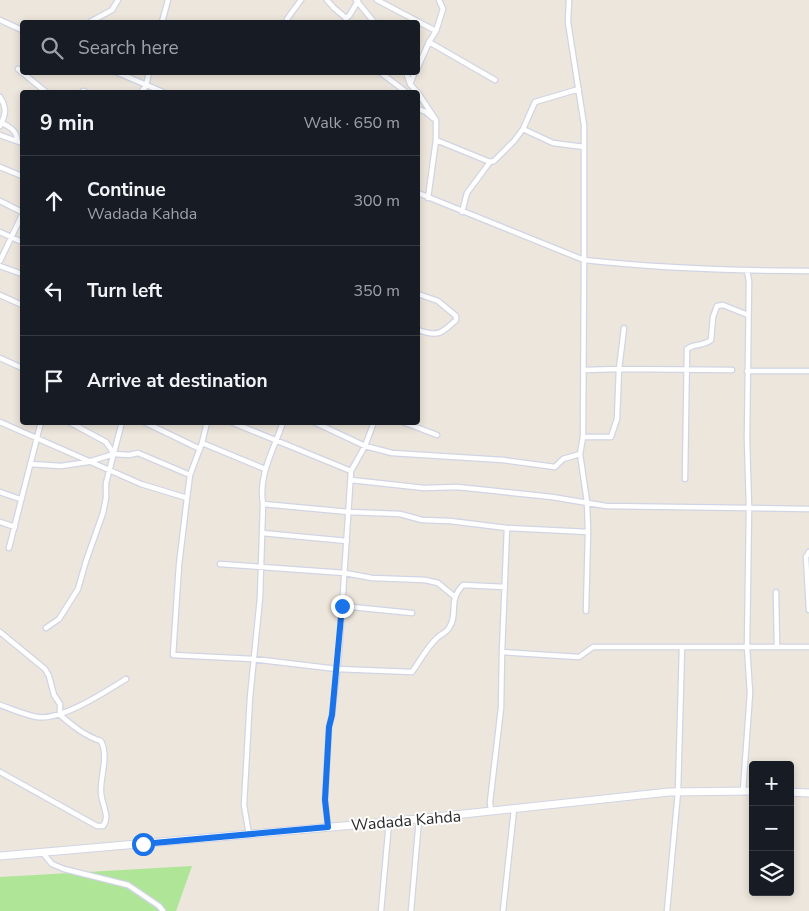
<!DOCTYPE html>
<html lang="en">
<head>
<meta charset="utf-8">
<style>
  :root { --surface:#171b24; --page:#242831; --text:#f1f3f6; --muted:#9ea1a6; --line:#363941 }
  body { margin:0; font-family:"Nunito Sans",sans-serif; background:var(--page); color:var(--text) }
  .controls { position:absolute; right:15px; bottom:15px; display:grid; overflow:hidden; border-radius:5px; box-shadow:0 2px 8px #0003 }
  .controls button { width:45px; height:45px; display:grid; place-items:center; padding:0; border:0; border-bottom:1px solid var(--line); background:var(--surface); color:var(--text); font:25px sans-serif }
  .stop { position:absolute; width:15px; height:15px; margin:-11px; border:4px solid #1a73e8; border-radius:50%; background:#fff }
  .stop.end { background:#1a73e8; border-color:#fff; box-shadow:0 1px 5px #0008 }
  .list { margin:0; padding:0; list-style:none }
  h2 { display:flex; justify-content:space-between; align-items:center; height:65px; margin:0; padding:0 20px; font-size:21px }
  h2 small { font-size:16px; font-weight:400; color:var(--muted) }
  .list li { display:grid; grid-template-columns:32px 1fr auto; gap:15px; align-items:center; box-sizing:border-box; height:90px; padding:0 20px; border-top:1px solid var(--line) }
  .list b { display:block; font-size:19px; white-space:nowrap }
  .list p { margin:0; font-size:16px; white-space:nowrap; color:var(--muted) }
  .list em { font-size:16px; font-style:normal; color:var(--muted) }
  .icon { flex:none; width:28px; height:28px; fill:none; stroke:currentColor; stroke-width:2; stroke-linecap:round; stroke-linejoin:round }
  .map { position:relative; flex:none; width:809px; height:911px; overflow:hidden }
  .search { position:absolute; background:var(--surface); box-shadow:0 2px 8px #0003; left:20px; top:20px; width:400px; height:55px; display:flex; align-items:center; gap:12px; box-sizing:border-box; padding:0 18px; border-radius:5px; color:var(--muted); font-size:19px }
  .panel { position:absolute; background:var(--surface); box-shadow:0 2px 8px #0003; left:20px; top:90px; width:400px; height:335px; border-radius:5px }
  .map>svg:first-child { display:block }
</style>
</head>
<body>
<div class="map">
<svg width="809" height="911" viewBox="0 0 809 911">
  <rect width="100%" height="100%" fill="#ede6dc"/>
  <path fill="#aee597" d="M 192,866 L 176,911 L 0,911 L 0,877 Z"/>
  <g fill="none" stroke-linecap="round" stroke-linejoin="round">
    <g stroke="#d1d4e4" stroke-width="7">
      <path id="street" d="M 327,0 L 334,8 L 346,18 L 346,22
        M 356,0 L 374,22
        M 377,0 L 436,31
        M 346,18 L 349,16 L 358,1
        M 0,20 L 22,30
        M 90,22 L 112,10 L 118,0
        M 162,22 L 168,0
        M 287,22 L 287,19 L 301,0
        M 429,42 L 495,80
        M 418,67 L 429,42 L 436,31 L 443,9 L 439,0
        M 18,69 L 46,92
        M 116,72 L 163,92
        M 380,72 L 406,92
        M 406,72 L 410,84 L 417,92
        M 410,84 L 415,72
        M 82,92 L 83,91 L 86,92
        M 141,92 L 146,86 L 149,72
        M 418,93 L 436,120 L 436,140 L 428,198
        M 0,97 C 7,108 6,114 0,126
        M 418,109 L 426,112 L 433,118
        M 0,122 C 8,126 17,130 17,140
        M 523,129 L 553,143 L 584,147
        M 0,135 L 22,143
        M 436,140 L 490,162 L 494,161 L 514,141 L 523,129 L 535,102 L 579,89
        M 0,167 L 22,176
        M 418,193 L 584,260 L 584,125 L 568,22 L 569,0
        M 0,201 L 22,212
        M 462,212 L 467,193 L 490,162
        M 0,232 L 22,242
        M 0,261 L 22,215
        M 0,266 L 22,274
        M 418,294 L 438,301 L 456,316 L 456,320 C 441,334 438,337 418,330
        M 0,295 L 22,305
        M 0,358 L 22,368
        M 584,370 L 619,369 L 624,328
        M 747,371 L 809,371
        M 0,422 L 141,484 L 187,498 L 179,565 L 173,655 L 253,659 L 337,669 L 412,672 C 420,661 427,647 437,638 C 441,634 447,632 449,628 C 459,613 447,602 463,585 L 505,587
        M 69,422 L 106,442 L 114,454
        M 144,422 L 200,449
        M 231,422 L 351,471
        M 314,422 L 365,446 L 392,453 L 503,460 L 555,467 L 563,459 L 580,454 L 583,437 L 584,260 C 659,268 734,271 809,271
        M 403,422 L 437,435
        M 583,437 L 611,437 L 617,419 L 619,369 L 732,370
        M 202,443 L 265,469
        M 580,454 L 587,502 L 588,532 L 586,611
        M 30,464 L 61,466 L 88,462 L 114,454 L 129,455 L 138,453 L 190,475
        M 685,479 L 687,349 C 694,343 702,347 711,340 L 713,317 L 717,306 L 723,305 L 748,315
        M 351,480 L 424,488 L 457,487 L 552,497 L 606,506 L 809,509
        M 0,492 L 20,499
        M 187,498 L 190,475 L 202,443 L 207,422
        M 263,504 L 349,512 L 400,514 L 422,520 L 450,521 L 507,528 L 588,532
        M 0,522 L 15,527
        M 262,533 L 347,541
        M 9,548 L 41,422
        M 809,552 L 806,557 L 809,610
        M 220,564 L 345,573 L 372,578 L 425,580 L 438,583 L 455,597
        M 776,592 L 777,647
        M 342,606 L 412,613
        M 46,628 L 59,619 L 78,589 L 86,561 L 103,513 L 106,498 L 106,483 L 122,422
        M 0,632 L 45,669 L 49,676 L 54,695 L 60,704 L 60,715 C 73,726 85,736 101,741 C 109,757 100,776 101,792 C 101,804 111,816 103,826 L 97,826 L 0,772
        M 502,652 L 579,657 L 593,647 L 809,647
        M 0,705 C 12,709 25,715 37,717 C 61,721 105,692 126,679
        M 743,791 L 750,693 L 747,647 L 749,508 L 747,439 L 749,281 L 747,271
        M 491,811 L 490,802 L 501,708 L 502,652 L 507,528
        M 328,827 L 325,800 L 329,727 L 332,715 L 339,654 L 351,471 L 365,446 L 374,422
        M 249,835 L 244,805 L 250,697 L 260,598 L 263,504 C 258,474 274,450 283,422
        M 42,852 L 52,864 L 64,869 L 128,885 L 159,906 L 163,911
        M 381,911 L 389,822
        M 411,911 L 419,819
        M 503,911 L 514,809
        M 667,911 L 678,792 L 682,647"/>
    </g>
    <g stroke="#d1d4e4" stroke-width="9">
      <path id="secondary" d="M 790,792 L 809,793
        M 0,856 L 389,822 L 669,792 L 753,791"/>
    </g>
    <use href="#street" stroke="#fff" stroke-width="4.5"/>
    <use href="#secondary" stroke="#fff" stroke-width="7"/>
  </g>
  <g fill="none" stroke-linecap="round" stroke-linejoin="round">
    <path stroke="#1a73e8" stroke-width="6" d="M 143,844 L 328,827 L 325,800 L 329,727 L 332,715 L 342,606"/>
  </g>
  <g text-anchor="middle" stroke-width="4" stroke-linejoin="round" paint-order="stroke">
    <g font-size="16" fill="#2a2a2a" stroke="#fff">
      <text transform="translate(406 820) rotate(-5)" y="6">Wadada Kahda</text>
    </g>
  </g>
</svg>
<div class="controls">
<button>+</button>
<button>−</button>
<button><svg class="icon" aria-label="layers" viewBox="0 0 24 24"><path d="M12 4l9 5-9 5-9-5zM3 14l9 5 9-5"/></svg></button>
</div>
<div class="stop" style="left:143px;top:844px"></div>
<div class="stop end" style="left:342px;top:606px"></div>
<div class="search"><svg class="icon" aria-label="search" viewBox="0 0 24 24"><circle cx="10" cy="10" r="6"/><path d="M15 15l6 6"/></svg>Search here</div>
<section class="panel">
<h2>9 min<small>Walk · 650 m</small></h2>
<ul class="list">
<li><svg class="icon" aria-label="ahead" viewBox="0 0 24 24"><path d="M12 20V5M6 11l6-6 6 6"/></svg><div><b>Continue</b><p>Wadada Kahda</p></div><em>300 m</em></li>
<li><svg class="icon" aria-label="left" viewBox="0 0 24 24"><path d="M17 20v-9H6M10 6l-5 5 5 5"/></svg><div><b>Turn left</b></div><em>350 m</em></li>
<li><svg class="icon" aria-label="arrive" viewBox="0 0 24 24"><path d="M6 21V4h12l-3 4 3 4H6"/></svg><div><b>Arrive at destination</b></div></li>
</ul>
</section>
</div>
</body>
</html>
